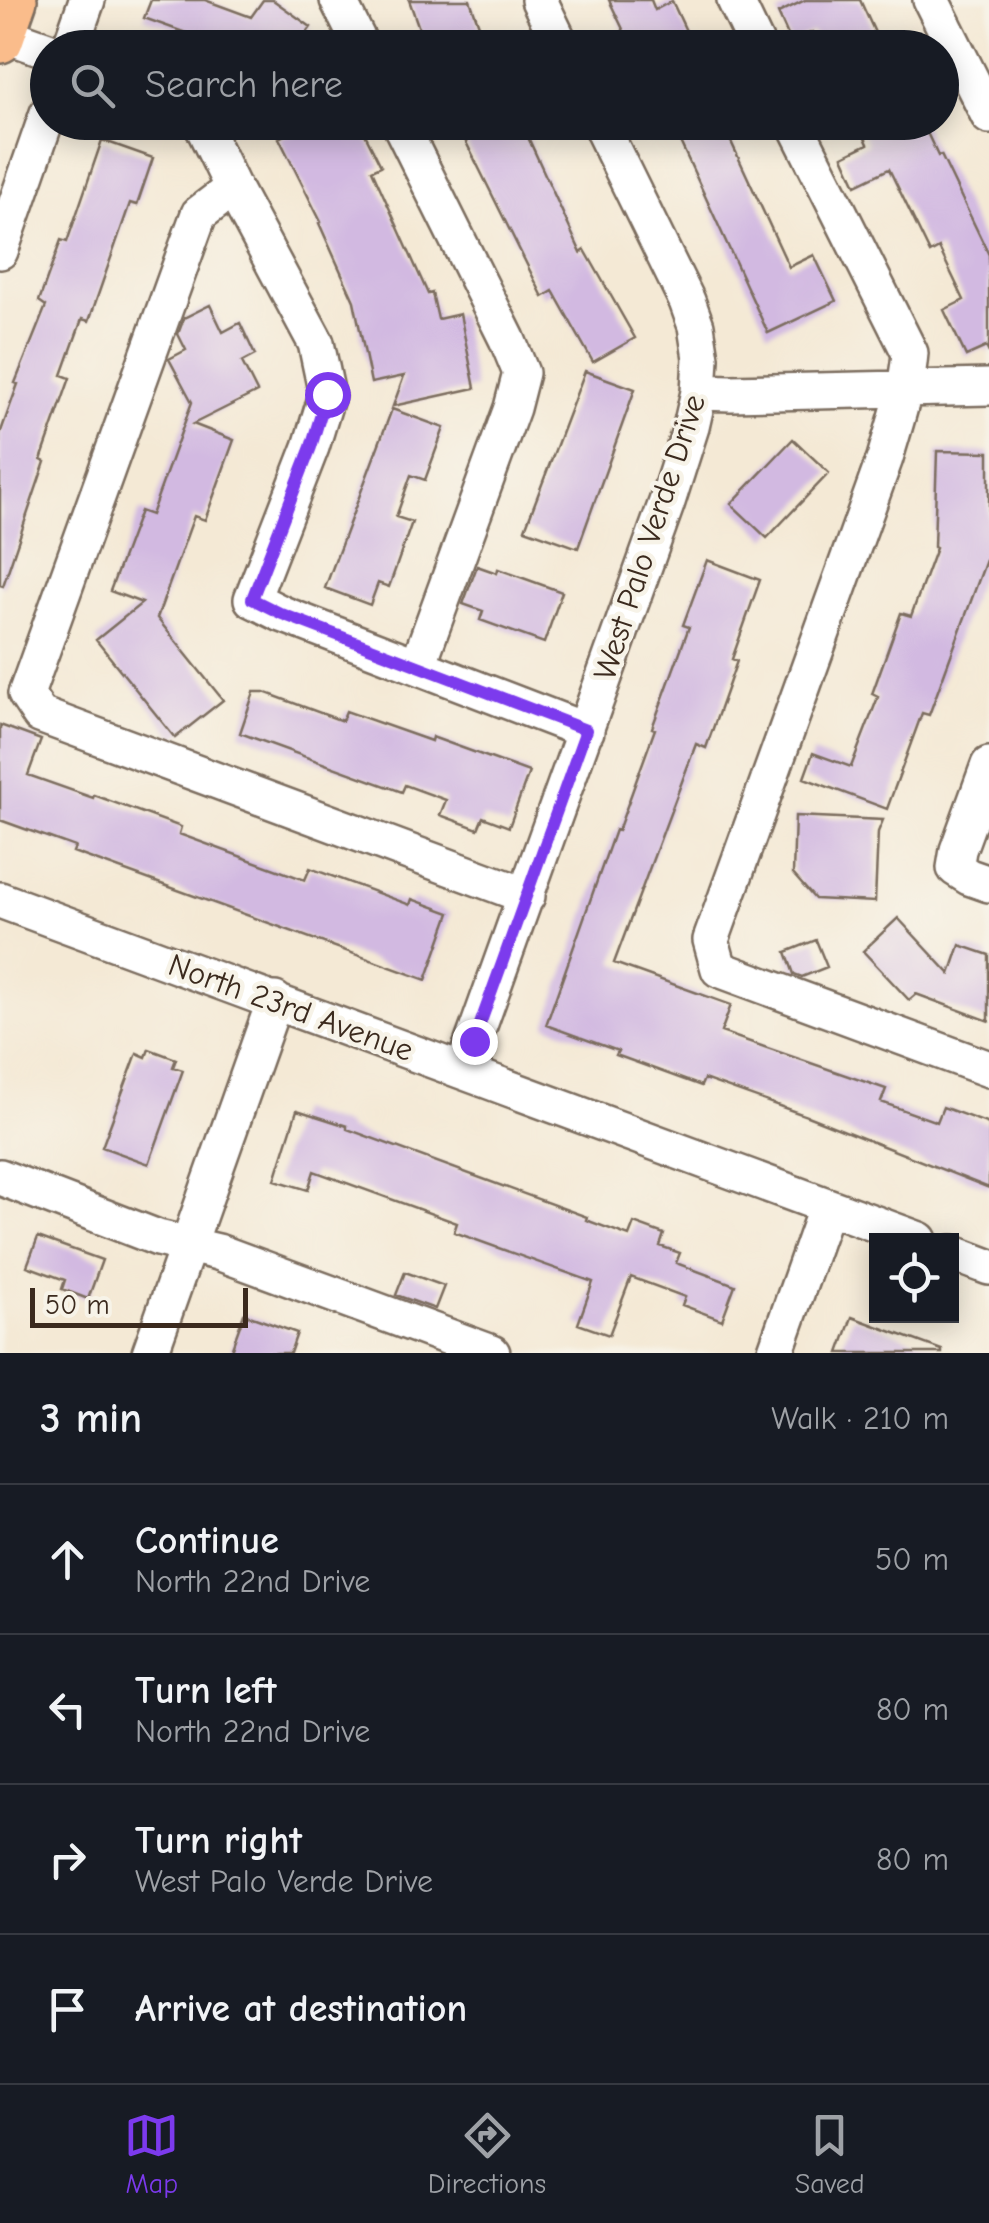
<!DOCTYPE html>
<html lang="en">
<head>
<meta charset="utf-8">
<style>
  :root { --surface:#171b24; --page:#20242c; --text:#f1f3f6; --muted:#9ea1a6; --line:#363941; --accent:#7c3aed }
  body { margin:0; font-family:"Comic Neue",sans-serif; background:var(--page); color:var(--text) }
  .controls { position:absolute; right:30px; bottom:30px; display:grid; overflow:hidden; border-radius:0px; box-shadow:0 5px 25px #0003 }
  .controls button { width:90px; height:90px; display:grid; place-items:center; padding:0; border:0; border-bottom:2px solid var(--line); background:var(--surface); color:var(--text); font:50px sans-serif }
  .scale { position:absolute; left:30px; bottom:25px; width:218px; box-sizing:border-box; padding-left:10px; border:5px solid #3b2a1e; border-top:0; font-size:28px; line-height:35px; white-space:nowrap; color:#3b2a1e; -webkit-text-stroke:8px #f7f3e8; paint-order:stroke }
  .stop { position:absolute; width:30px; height:30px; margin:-22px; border:8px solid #7c3aed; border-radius:50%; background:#fff }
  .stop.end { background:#7c3aed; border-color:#fff; box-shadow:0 2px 10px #0008 }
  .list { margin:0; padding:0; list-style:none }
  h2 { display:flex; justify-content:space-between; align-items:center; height:130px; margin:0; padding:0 40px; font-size:42px }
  h2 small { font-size:32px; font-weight:400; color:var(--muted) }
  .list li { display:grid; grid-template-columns:65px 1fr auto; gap:30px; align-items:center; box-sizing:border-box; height:150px; padding:0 40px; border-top:2px solid var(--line) }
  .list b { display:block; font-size:38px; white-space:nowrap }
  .list p { margin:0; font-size:32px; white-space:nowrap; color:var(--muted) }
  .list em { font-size:32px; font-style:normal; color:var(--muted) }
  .icon { flex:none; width:55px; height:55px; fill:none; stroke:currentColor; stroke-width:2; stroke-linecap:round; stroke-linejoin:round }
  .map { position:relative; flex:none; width:989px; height:1353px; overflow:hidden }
  .search { position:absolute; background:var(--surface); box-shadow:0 5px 25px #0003; left:30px; right:30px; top:30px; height:110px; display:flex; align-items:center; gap:25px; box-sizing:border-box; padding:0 35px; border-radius:55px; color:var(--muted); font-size:38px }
  .sheet { height:730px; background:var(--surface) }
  nav { display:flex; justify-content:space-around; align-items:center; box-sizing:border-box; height:140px; border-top:2px solid var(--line); background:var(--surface); font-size:28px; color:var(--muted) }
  nav a { display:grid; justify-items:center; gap:5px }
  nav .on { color:var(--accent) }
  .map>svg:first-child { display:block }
</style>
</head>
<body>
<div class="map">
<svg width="989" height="1353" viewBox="0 0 989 1353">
  <rect width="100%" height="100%" fill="#f7f3e8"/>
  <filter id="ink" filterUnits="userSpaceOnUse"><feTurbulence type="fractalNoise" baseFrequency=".01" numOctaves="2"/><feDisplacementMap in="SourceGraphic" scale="20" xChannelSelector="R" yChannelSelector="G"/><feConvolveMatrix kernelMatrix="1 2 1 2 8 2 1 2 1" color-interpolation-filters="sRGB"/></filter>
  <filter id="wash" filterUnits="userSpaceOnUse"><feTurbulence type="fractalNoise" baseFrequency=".0048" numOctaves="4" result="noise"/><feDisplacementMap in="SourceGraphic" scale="40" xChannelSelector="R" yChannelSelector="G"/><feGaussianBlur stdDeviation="2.25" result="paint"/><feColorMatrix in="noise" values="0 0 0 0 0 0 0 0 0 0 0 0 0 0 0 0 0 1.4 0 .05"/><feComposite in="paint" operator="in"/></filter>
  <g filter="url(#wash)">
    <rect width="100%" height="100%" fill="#f4e9d5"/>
    <g id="blocks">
      <path fill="#d2b9e1" d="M 151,0 L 205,0 L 251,17 L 263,0 L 273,0 L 311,27 L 296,48 L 228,48 L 144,18 Z
        M 409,0 L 470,0 L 487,48 L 426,48 Z
        M 609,0 L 651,0 L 655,10 L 672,1 L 694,48 L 632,48 Z
        M 805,0 L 860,0 L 882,48 L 820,48 L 813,32 L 791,42 L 778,13 Z
        M 309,122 L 359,122 L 381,166 L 372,170 L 428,294 L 432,293 L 438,319 L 460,314 L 475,388 L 393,406 L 404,376 L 371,383 L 354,301 L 319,223 L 321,222 L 279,138 Z
        M 456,122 L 521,122 L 581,253 L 585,250 L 635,338 L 593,362 L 553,291 L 543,297 Z
        M 671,122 L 722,122 L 789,267 L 814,255 L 836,301 L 768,333 Z
        M 858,122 L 922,122 L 938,156 L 941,155 L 989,255 L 989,353 L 986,347 L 966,356 L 944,310 L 964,300 L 939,248 L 930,253 L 889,169 L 856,185 L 843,156 L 868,144 Z
        M 102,140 L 153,158 L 137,205 L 130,203 L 89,321 L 82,319 L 62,375 L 70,378 L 41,460 L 45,462 L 3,586 L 0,585 L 0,434 L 18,384 L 15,383 L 46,306 L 39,301 L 61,240 L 67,242 Z
        M 210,305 L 223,332 L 240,323 L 255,355 L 242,362 L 257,392 L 193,424 L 234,440 L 205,520 L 194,516 L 157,618 L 223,700 L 175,738 L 96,640 L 142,603 L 110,591 L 140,511 L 151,515 L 192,402 L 169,359 L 186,350 L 178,334 L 184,318 Z
        M 585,371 L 635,389 L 578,548 L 525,529 Z
        M 392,409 L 444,428 L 425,480 L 411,475 L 396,517 L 412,522 L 389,587 L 378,583 L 370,605 L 325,588 Z
        M 793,439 L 829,473 L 767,538 L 731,504 Z
        M 937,451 L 989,452 L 989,552 L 929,715 L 922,713 L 887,809 L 804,778 L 813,753 L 851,767 L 878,697 L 872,694 L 901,613 L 911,616 L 936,548 L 934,547 Z
        M 707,560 L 760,580 L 732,659 L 737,661 L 706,748 L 696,744 L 614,963 L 731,1005 L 721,1032 L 886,1089 L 881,1102 L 937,1122 L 943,1107 L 989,1124 L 989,1188 L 807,1116 L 704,1079 L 701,1086 L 616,1055 L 618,1051 L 546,1025 L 615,830 L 618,831 L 655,729 L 652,728 L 689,627 L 683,625 Z
        M 477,566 L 497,573 L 498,569 L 562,592 L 544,643 L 480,620 L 483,611 L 463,604 Z
        M 254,692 L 264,692 L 342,721 L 346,711 L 431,741 L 432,737 L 529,772 L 509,827 L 483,817 L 478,829 L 440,815 L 446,800 L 405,785 L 402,792 L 240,733 Z
        M 0,725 L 41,740 L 28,775 L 93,798 L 94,795 L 181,827 L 179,834 L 305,880 L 310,868 L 410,905 L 412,899 L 450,913 L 426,980 L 73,852 L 75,847 L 0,820 Z
        M 795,816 L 883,820 L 878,832 L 875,902 L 815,899 L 793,874 Z
        M 898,918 L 950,974 L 960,945 L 989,955 L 989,1021 L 916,994 L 909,1000 L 863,951 Z
        M 816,940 L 827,967 L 802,977 L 794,974 L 786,952 Z
        M 149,1049 L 176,1059 L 173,1067 L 183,1070 L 149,1164 L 102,1147 L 137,1053 L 146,1057 Z
        M 297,1110 L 347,1126 L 347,1129 L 587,1217 L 586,1220 L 629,1236 L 634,1223 L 664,1234 L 660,1246 L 680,1253 L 676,1263 L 735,1285 L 722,1320 L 682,1305 L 685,1297 L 631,1277 L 609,1335 L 578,1324 L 593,1282 L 454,1232 L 457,1223 L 314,1171 L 308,1190 L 275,1180 Z
        M 38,1237 L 102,1260 L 88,1299 L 62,1289 L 65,1280 L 27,1266 Z
        M 405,1272 L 444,1286 L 435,1309 L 396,1295 Z
        M 244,1314 L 297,1333 L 290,1353 L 230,1353 Z
        M 852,1317 L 942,1350 L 942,1353 L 839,1353 Z"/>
    </g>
  </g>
  <g filter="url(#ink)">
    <use href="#blocks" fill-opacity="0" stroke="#7c6d5e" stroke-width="2.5"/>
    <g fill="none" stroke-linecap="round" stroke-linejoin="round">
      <g stroke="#7c6d5e" stroke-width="40">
        <path id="minor" d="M 338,0 L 362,48
          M 539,0 L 562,48
          M 735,0 L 758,48
          M 931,0 L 989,116
          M 0,33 L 48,50
          M 70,48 L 87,0
          M 201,122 L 233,188 L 316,343 L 327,395 L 311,447 L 252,599 L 282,614 L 586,731
          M 399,122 L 507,339 L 521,373 L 512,408 L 418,665
          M 794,122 L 910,353 C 907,390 895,423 885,458 L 711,940 L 719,969 L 989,1069
          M 233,188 L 199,214 L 26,694 L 40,715 L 527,896
          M 0,251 L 48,113
          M 699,392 L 731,393 L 989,387
          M 989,765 L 958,850 L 955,868 L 969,877 L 989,884
          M 0,900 L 919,1240
          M 463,1070 L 667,502 L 691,427 L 699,392 L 701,358 L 696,326 L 687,301 L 599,122
          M 0,1177 L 158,1238 L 218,1252 L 492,1353
          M 952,1253 L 989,1267
          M 150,1353 L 275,1000
          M 775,1353 L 827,1206"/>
      </g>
      <g stroke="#7c6d5e" stroke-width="50">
        <path id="major" d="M 0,40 L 14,0"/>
      </g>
      <use href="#minor" stroke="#fff" stroke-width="35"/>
      <use href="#major" stroke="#fabc8b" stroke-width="45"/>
    </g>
  </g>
  <g fill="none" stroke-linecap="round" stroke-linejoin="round" filter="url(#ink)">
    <path stroke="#7c3aed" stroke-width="12" d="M 327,394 L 311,447 L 252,599 L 282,614 L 586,730 L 474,1041"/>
  </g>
  <g text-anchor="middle" stroke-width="9" stroke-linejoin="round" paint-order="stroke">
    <g font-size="32" fill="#3b2a1e" stroke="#f7f3e8">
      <text transform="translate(649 537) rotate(-72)" y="11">West Palo Verde Drive</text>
      <text transform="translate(291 1007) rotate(20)" y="11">North 23rd Avenue</text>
    </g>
  </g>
</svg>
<div class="controls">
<button><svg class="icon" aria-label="locate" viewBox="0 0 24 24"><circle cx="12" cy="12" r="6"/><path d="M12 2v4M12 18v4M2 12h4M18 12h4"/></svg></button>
</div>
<div class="scale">50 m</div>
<div class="stop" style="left:327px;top:394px"></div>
<div class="stop end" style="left:474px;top:1041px"></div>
<div class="search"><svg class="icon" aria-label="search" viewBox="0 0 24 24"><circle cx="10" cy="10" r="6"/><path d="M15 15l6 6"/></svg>Search here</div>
</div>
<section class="sheet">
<h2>3 min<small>Walk · 210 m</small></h2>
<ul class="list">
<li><svg class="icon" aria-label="ahead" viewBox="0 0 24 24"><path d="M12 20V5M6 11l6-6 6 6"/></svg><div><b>Continue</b><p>North 22nd Drive</p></div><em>50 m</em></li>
<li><svg class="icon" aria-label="left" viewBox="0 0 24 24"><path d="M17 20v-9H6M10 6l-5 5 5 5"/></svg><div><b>Turn left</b><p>North 22nd Drive</p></div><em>80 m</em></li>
<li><svg class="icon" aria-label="right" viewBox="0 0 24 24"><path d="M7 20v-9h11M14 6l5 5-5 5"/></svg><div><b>Turn right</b><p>West Palo Verde Drive</p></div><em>80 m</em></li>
<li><svg class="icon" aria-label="arrive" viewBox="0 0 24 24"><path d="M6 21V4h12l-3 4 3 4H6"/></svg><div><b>Arrive at destination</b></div></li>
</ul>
</section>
<nav>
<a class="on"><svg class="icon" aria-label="map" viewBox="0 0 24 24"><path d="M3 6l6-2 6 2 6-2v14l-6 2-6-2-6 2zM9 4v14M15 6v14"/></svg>Map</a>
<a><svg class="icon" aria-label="directions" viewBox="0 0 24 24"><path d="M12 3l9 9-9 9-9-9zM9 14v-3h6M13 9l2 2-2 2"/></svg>Directions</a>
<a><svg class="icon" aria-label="saved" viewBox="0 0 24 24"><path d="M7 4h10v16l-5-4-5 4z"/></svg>Saved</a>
</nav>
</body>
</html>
